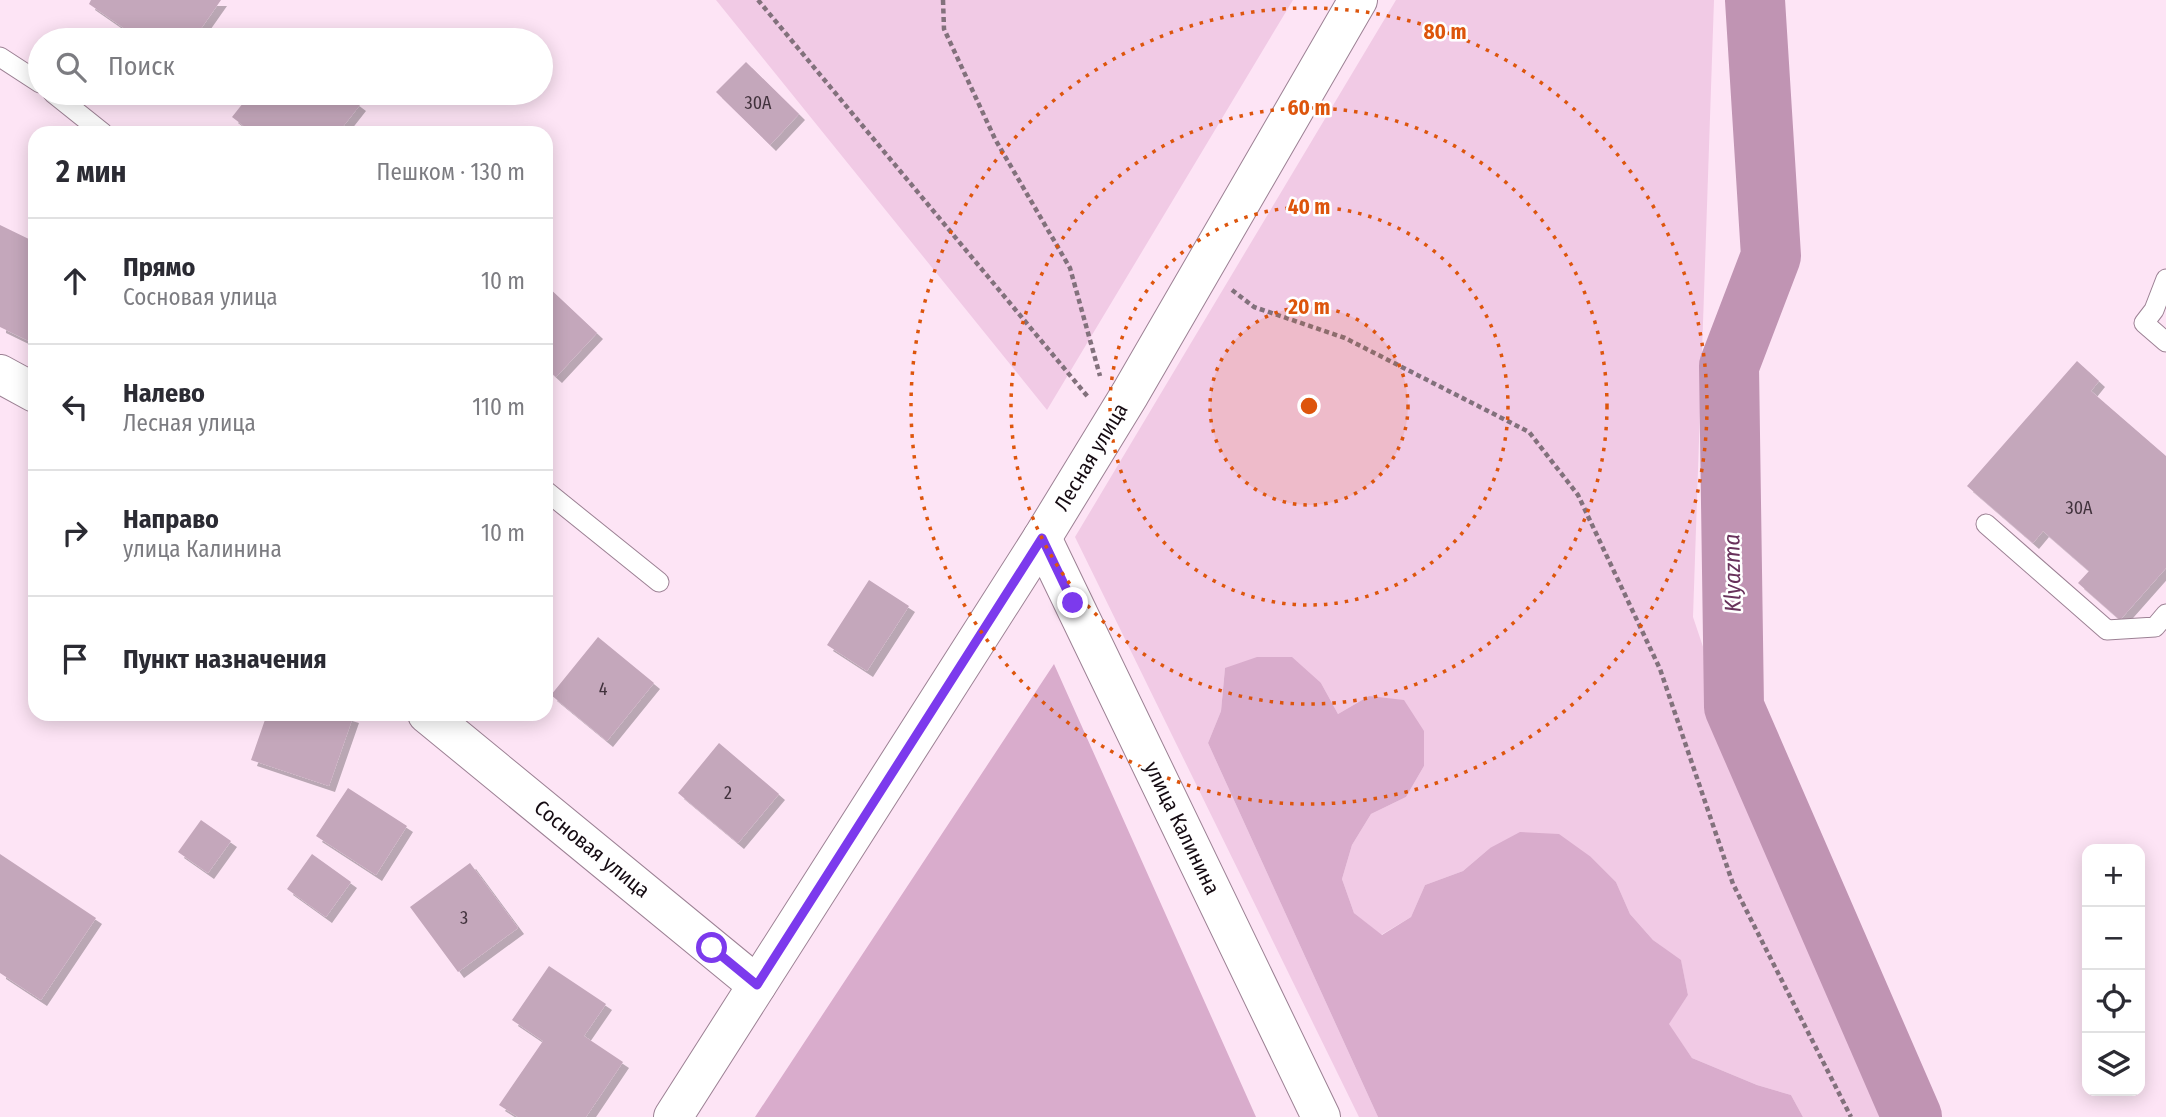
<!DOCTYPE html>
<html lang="ru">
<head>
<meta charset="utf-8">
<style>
  :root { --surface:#fff; --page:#f2f2f3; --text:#2b2b33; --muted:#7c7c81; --line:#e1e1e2 }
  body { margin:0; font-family:"Fira Sans Condensed",sans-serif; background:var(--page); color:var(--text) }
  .controls { position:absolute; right:21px; bottom:21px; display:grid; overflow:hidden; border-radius:14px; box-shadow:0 4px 18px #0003 }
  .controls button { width:63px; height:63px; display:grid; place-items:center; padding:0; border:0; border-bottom:2px solid var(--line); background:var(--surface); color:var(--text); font:35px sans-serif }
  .stop { position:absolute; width:21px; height:21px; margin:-16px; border:5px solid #7c3aed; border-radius:50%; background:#fff }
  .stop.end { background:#7c3aed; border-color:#fff; box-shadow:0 2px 7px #0008 }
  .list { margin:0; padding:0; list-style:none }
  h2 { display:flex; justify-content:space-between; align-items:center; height:91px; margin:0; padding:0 28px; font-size:30px }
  h2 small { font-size:23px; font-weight:400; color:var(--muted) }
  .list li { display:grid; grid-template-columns:46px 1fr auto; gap:21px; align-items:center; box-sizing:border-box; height:126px; padding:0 28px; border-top:2px solid var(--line) }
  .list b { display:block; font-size:26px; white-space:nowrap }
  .list p { margin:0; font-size:23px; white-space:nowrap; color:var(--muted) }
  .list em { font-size:23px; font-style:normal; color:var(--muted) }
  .icon { flex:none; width:38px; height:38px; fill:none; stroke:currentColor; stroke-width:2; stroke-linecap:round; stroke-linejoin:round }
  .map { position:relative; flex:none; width:2166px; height:1117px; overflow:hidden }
  .search { position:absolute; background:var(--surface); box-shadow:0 4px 18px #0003; left:28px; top:28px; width:525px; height:77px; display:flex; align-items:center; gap:18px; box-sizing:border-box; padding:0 24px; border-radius:38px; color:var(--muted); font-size:26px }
  .panel { position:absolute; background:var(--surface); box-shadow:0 4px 18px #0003; left:28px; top:126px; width:525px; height:595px; border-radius:21px }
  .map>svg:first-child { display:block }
</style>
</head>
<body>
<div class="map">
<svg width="2166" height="1117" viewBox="0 0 2166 1117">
  <defs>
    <filter id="shadow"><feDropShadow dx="6" dy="6" stdDeviation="0" flood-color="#0004"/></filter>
  </defs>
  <rect width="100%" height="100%" fill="#fde4f5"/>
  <path fill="#f1cae5" d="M 716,0 L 1293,0 L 1047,410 Z
    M 1396,0 L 1714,0 L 1693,617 L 1796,924 L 1907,1117 L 1803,1117 L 1791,1095 L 1757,1085 L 1692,1058 L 1668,1024 L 1688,995 L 1681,961 L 1653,940 L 1630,914 L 1616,882 L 1591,857 L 1490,848 L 1463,871 L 1425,885 L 1411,917 L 1381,935 L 1354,913 L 1342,879 L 1352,845 L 1371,814 L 1406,797 L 1424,766 L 1423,731 L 1369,696 L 1338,714 L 1321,683 L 1225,668 L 1221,711 L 1208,743 L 1378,1117 L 1359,1117 L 1075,537 Z"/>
  <path fill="#d9accc" d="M 1257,657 L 1292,657 L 1321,683 L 1338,714 L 1369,696 L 1404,700 L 1424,731 L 1424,766 L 1406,797 L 1371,814 L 1352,845 L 1342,879 L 1354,913 L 1382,935 L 1411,917 L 1425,885 L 1463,871 L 1490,848 L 1520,832 L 1559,834 L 1591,857 L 1616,882 L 1630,914 L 1653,940 L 1681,960 L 1688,995 L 1669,1024 L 1692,1058 L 1757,1085 L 1791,1095 L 1803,1117 L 1378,1117 L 1208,743 L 1221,711 L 1225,668 Z
    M 1054,664 L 1256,1117 L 755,1117 Z"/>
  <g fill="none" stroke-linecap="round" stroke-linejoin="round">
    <path stroke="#c094b3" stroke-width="60" d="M 1755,0 L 1771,256 L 1729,366 L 1734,707 L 1912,1117"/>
  </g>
  <path fill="#c4a7bb" filter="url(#shadow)" d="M 91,0 L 221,0 L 193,40 L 141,40 L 89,4 Z
    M 746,62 L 799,114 L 770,145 L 716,92 Z
    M 251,93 L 344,93 L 360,105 L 338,133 L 253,133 L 232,117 Z
    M 0,225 L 35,242 L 35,344 L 0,327 Z
    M 546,285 L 597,333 L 556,377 L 546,368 Z
    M 2077,361 L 2099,381 L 2091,391 L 2166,456 L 2166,568 L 2120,620 L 2078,583 L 2089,571 L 2043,531 L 2033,543 L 1967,486 Z
    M 869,580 L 909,606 L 867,671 L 827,645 Z
    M 598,637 L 654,683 L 607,741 L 551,695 Z
    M 267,714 L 343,714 L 353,717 L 329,786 L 251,760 Z
    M 719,743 L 779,794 L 738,843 L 678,793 Z
    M 348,788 L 407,826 L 376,875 L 316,836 Z
    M 201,820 L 231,841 L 208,873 L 178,852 Z
    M 0,854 L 96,918 L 41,1000 L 0,973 Z
    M 312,854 L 351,882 L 326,917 L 287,889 Z
    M 470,863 L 518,928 L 458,972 L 410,907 Z
    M 549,966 L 606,1004 L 584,1036 L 623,1062 L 586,1117 L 518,1117 L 499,1105 L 543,1041 L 512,1020 Z"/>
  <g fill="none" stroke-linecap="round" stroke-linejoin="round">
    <g stroke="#9c8194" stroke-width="21">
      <path id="lane" d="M 0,57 L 40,83
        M 53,93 L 103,133
        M 2166,279 L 2154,310 L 2144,323 L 2166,342
        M 546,491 L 659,582
        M 1986,524 L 2107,630 L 2155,627 L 2166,614"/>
    </g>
    <g stroke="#9c8194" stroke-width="40">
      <path id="street" d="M 0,374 L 35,393
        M 1042,538 L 1321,1117
        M 427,714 L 757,985"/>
    </g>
    <g stroke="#9c8194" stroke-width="40">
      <path id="secondary" d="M 673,1117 L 1042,538 L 1130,394 L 1358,0"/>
    </g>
    <path stroke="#82717c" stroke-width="4.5" stroke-dasharray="5 3.5" stroke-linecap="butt" d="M 758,0 L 1088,397
      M 943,0 L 944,29 L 995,139 L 1070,268 L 1100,376
      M 1232,290 L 1254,307 L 1345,338 L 1529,432 L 1578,495 L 1660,669 L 1733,884 L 1851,1117"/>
    <use href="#lane" stroke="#fff" stroke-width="19"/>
    <use href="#street" stroke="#fff" stroke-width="38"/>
    <use href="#secondary" stroke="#fff" stroke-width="38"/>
  </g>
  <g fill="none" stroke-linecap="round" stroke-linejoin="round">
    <path stroke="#7c3aed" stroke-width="9" d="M 712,948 L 757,985 L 1042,538 L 1073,603"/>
  </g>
  <circle cx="1309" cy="406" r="99" fill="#dd550c" fill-opacity=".12"/>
  <g fill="none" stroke="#dd550c" stroke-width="3.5" stroke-dasharray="3.5 7">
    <circle cx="1309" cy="406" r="99"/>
    <circle cx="1309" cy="406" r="199"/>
    <circle cx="1309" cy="406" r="298"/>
    <circle cx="1309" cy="406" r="398"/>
  </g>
  <g text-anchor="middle" stroke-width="5" stroke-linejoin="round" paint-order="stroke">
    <g font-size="18" fill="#41323c">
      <text x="758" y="109">30А</text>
      <text x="2079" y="514">30А</text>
      <text x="603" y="695">4</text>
      <text x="728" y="799">2</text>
      <text x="464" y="924">3</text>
    </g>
    <g font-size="21" fill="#150b12" stroke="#fff">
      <text transform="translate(1091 457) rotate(-59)" y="7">Лесная улица</text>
      <text transform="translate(1182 828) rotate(64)" y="7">улица Калинина</text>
      <text transform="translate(592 849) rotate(39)" y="7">Сосновая улица</text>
    </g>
    <g font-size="23" font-style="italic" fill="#68315b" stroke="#fff">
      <text transform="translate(1732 573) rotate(-91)" y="8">Klyazma</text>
    </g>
  </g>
  <circle cx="1309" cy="406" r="10" fill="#dd550c" stroke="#fff" stroke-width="3.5"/>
  <g font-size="21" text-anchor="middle" font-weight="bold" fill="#dd550c" stroke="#fff" stroke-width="5" stroke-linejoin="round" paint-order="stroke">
    <text x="1445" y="39">80 m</text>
    <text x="1309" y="115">60 m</text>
    <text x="1309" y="214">40 m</text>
    <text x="1309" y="314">20 m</text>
  </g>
</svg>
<div class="controls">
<button>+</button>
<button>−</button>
<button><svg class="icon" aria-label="locate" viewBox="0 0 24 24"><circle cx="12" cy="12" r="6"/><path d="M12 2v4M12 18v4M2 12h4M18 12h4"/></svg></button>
<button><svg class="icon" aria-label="layers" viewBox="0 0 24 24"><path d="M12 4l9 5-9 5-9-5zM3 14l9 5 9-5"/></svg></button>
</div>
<div class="stop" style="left:712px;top:948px"></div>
<div class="stop end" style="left:1073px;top:603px"></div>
<div class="search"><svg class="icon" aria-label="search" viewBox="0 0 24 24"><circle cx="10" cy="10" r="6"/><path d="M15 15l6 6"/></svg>Поиск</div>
<section class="panel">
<h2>2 мин<small>Пешком · 130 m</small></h2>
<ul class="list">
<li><svg class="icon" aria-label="ahead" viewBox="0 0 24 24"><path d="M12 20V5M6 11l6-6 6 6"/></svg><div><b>Прямо</b><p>Сосновая улица</p></div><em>10 m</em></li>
<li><svg class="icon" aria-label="left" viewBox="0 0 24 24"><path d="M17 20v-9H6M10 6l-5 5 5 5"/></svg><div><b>Налево</b><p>Лесная улица</p></div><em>110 m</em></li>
<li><svg class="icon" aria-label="right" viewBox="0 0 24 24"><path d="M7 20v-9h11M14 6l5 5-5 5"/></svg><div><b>Направо</b><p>улица Калинина</p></div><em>10 m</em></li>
<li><svg class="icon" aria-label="arrive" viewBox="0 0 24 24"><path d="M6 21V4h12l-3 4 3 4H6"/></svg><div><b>Пункт назначения</b></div></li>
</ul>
</section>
</div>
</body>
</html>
